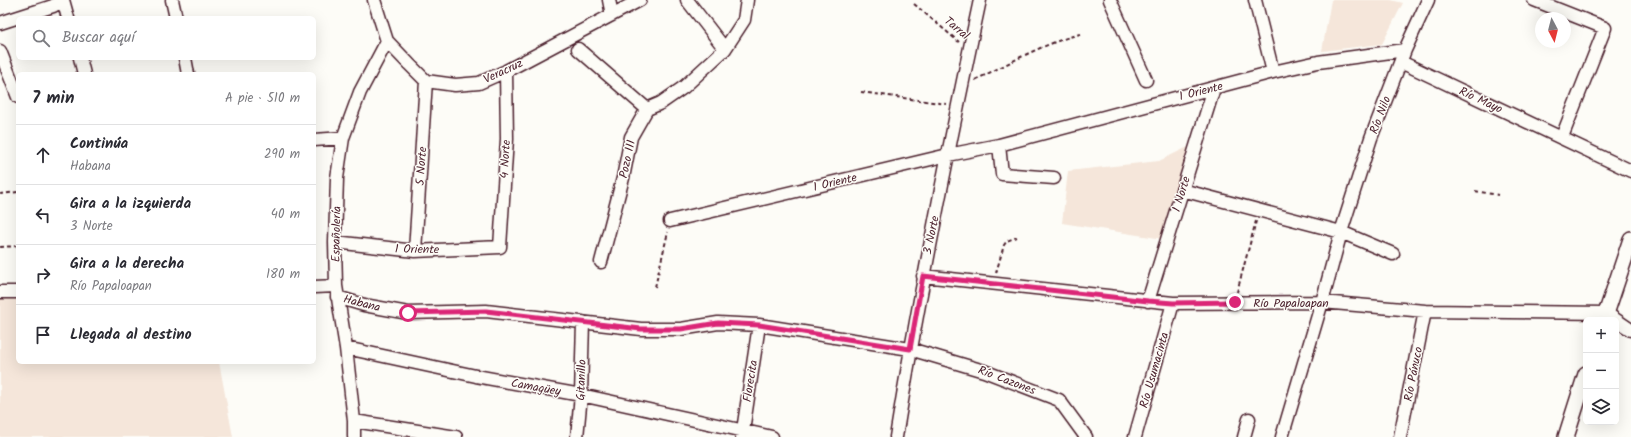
<!DOCTYPE html>
<html lang="es">
<head>
<meta charset="utf-8">
<style>
  :root { --surface:#fff; --page:#f2f2f3; --text:#2b2b33; --muted:#7c7c81; --line:#e1e1e2 }
  body { margin:0; font-family:Kalam,sans-serif; background:var(--page); color:var(--text) }
  .controls { position:absolute; right:12px; bottom:12px; display:grid; overflow:hidden; border-radius:6px; box-shadow:0 4px 16px #0002 }
  .controls button { width:36px; height:36px; display:grid; place-items:center; padding:0; border:0; border-bottom:1px solid var(--line); background:var(--surface); color:var(--text); font:20px sans-serif }
  .compass { position:absolute; left:1535px; top:12px; width:36px; height:36px; border-radius:50%; background:var(--surface); box-shadow:0 4px 16px #0002; rotate:173deg }
  .stop { position:absolute; width:12px; height:12px; margin:-9px; border:3px solid #db2777; border-radius:50%; background:#fff }
  .stop.end { background:#db2777; border-color:#fff; box-shadow:0 1px 4px #0008 }
  .list { margin:0; padding:0; list-style:none }
  h2 { display:flex; justify-content:space-between; align-items:center; height:52px; margin:0; padding:0 16px; font-size:17px }
  h2 small { font-size:13px; font-weight:400; color:var(--muted) }
  .list li { display:grid; grid-template-columns:26px 1fr auto; gap:12px; align-items:center; box-sizing:border-box; height:60px; padding:0 16px; border-top:1px solid var(--line) }
  .list b { display:block; font-size:15px; white-space:nowrap }
  .list p { margin:0; font-size:13px; white-space:nowrap; color:var(--muted) }
  .list em { font-size:13px; font-style:normal; color:var(--muted) }
  .icon { flex:none; width:22px; height:22px; fill:none; stroke:currentColor; stroke-width:2; stroke-linecap:round; stroke-linejoin:round }
  .map { position:relative; flex:none; width:1631px; height:437px; overflow:hidden }
  .search { position:absolute; background:var(--surface); box-shadow:0 4px 16px #0002; left:16px; top:16px; width:300px; height:44px; display:flex; align-items:center; gap:10px; box-sizing:border-box; padding:0 14px; border-radius:6px; color:var(--muted); font-size:15px }
  .panel { position:absolute; background:var(--surface); box-shadow:0 4px 16px #0002; left:16px; top:72px; width:300px; height:292px; border-radius:6px }
  .map>svg:first-child { display:block }
</style>
</head>
<body>
<div class="map">
<svg width="1631" height="437" viewBox="0 0 1631 437">
  <rect width="100%" height="100%" fill="#fdfcf7"/>
  <filter id="ink" filterUnits="userSpaceOnUse"><feTurbulence type="fractalNoise" baseFrequency=".025" numOctaves="2"/><feDisplacementMap in="SourceGraphic" scale="8" xChannelSelector="R" yChannelSelector="G"/><feConvolveMatrix kernelMatrix="1 2 1 2 8 2 1 2 1" color-interpolation-filters="sRGB"/></filter>
  <g filter="url(#ink)">
    <path fill="#f5e6da" d="M 1331,0 L 1391,0 L 1403,3 L 1382,44 L 1322,51 Z
      M 1188,147 L 1163,239 L 1062,223 L 1068,171 L 1159,161 Z
      M 0,297 L 18,297 L 18,362 L 219,362 L 233,437 L 0,437 Z"/>
    <g fill="none" stroke-linecap="round" stroke-linejoin="round">
      <g stroke="#4a1f2b" stroke-width="15">
        <path id="minor" d="M 63,0 L 68,18
          M 172,0 L 176,18
          M 374,0 L 387,41 L 409,64 L 426,81 L 455,85 L 479,83 L 506,71 L 640,0
          M 609,0 L 612,15
          M 687,0 L 725,49
          M 1110,0 L 1146,80
          M 1255,0 L 1273,72
          M 1534,0 L 1605,28 L 1562,137
          M 0,23 L 53,6 L 63,0
          M 578,49 L 647,109
          M 0,51 L 18,97
          M 80,58 L 84,74
          M 185,58 L 188,74
          M 1401,62 L 1631,171
          M 314,140 L 343,138
          M 999,145 L 1002,174 L 1054,178
          M 1182,190 L 1341,232 L 1393,254
          M 670,221 L 948,155 L 999,145 L 1273,72 L 1318,62 L 1405,50
          M 335,242 L 415,251 L 500,247 L 507,139 L 506,71
          M 415,251 L 426,81
          M 601,262 L 623,178 L 631,137 L 647,109 L 661,103 L 684,87 L 725,49 L 744,20 L 747,0
          M 923,276 L 1173,303 L 1322,302 L 1425,311 L 1606,313 L 1631,330
          M 314,287 L 336,286
          M 0,292 L 18,292
          M 337,297 L 364,305 L 408,313 L 486,311 L 641,329 L 681,329 L 718,323 L 759,325 L 910,349 L 984,371 L 1059,400 L 1086,437
          M 1148,301 L 1214,88
          M 346,348 L 476,376 L 581,395 L 772,437
          M 354,421 L 456,437
          M 354,437 L 354,421 L 346,348 L 336,286 L 335,242 L 337,178 L 343,138 L 360,92 L 387,41
          M 577,437 L 581,395 L 583,322
          M 742,437 L 759,325
          M 896,437 C 920,290 949,145 980,0
          M 1135,437 L 1173,303
          M 1244,437 L 1249,419
          M 1282,437 L 1322,302 L 1341,232 L 1371,138 L 1405,50 L 1428,0
          M 1400,437 L 1425,311"/>
      </g>
      <g stroke="#4a1f2b" stroke-width="18">
        <path id="major" d="M 1604,320 L 1631,239
          M 1566,437 L 1586,374"/>
      </g>
      <path stroke="#4a1f2b" stroke-width="2" stroke-dasharray="4 3" stroke-linecap="butt" d="M 914,4 L 959,42
        M 975,80 C 1010,63 1042,44 1080,34
        M 861,92 L 946,104
        M 1475,191 L 1498,195
        M 0,194 L 18,192
        M 0,247 L 18,246
        M 996,273 L 1004,245 L 1007,241 L 1017,237
        M 655,287 L 668,232
        M 1237,292 L 1256,221"/>
      <use href="#minor" stroke="#fdfcf7" stroke-width="12"/>
      <use href="#major" stroke="#fdfcf7" stroke-width="15"/>
    </g>
  </g>
  <g fill="none" stroke-linecap="round" stroke-linejoin="round" filter="url(#ink)">
    <path stroke="#db2777" stroke-width="5" d="M 408,313 L 486,311 L 641,329 L 681,329 L 718,323 L 759,325 L 910,349 L 923,276 L 1148,301 L 1173,303 L 1235,302"/>
  </g>
  <g text-anchor="middle" stroke-width="3" stroke-linejoin="round" paint-order="stroke">
    <g font-size="12" fill="#4a1f2b" stroke="#fdfcf7">
      <text transform="translate(957 28) rotate(40)" y="4">Tarral</text>
      <text transform="translate(503 71) rotate(-25)" y="4">Veracruz</text>
      <text transform="translate(1201 91) rotate(-14)" y="4">1 Oriente</text>
      <text transform="translate(1481 100) rotate(25)" y="4">Río Mayo</text>
      <text transform="translate(1380 115) rotate(-69)" y="4">Río Nilo</text>
      <text transform="translate(505 159) rotate(-87)" y="4">4 Norte</text>
      <text transform="translate(627 159) rotate(-78)" y="4">Pozo 111</text>
      <text transform="translate(421 166) rotate(-86)" y="4">5 Norte</text>
      <text transform="translate(835 182) rotate(-13)" y="4">1 Oriente</text>
      <text transform="translate(1181 194) rotate(-73)" y="4">1 Norte</text>
      <text transform="translate(336 234) rotate(-89)" y="4">Españolería</text>
      <text transform="translate(931 235) rotate(-78)" y="4">3 Norte</text>
      <text transform="translate(417 249) rotate(1)" y="4">1 Oriente</text>
      <text transform="translate(362 303) rotate(14)" y="4">Habana</text>
      <text x="1291" y="307">Río Papaloapan</text>
      <text transform="translate(1154 370) rotate(-74)" y="4">Río Usumacinta</text>
      <text transform="translate(1413 374) rotate(-79)" y="4">Río Pánuco</text>
      <text transform="translate(581 380) rotate(-88)" y="4">Gitanillo</text>
      <text transform="translate(1007 380) rotate(21)" y="4">Río Cazones</text>
      <text transform="translate(750 381) rotate(-81)" y="4">Florecita</text>
      <text transform="translate(536 387) rotate(10)" y="4">Camagüey</text>
    </g>
  </g>
</svg>
<div class="controls">
<button>+</button>
<button>−</button>
<button><svg class="icon" aria-label="layers" viewBox="0 0 24 24"><path d="M12 4l9 5-9 5-9-5zM3 14l9 5 9-5"/></svg></button>
</div>
<svg class="compass" viewBox="-18 -18 36 36"><path d="M0-13l5 13h-10z" fill="#e53935"/><path d="M0 13l5-13h-10z" fill="#7c7c81"/></svg>
<div class="stop" style="left:408px;top:313px"></div>
<div class="stop end" style="left:1235px;top:302px"></div>
<div class="search"><svg class="icon" aria-label="search" viewBox="0 0 24 24"><circle cx="10" cy="10" r="6"/><path d="M15 15l6 6"/></svg>Buscar aquí</div>
<section class="panel">
<h2>7 min<small>A pie · 510 m</small></h2>
<ul class="list">
<li><svg class="icon" aria-label="ahead" viewBox="0 0 24 24"><path d="M12 20V5M6 11l6-6 6 6"/></svg><div><b>Continúa</b><p>Habana</p></div><em>290 m</em></li>
<li><svg class="icon" aria-label="left" viewBox="0 0 24 24"><path d="M17 20v-9H6M10 6l-5 5 5 5"/></svg><div><b>Gira a la izquierda</b><p>3 Norte</p></div><em>40 m</em></li>
<li><svg class="icon" aria-label="right" viewBox="0 0 24 24"><path d="M7 20v-9h11M14 6l5 5-5 5"/></svg><div><b>Gira a la derecha</b><p>Río Papaloapan</p></div><em>180 m</em></li>
<li><svg class="icon" aria-label="arrive" viewBox="0 0 24 24"><path d="M6 21V4h12l-3 4 3 4H6"/></svg><div><b>Llegada al destino</b></div></li>
</ul>
</section>
</div>
</body>
</html>
